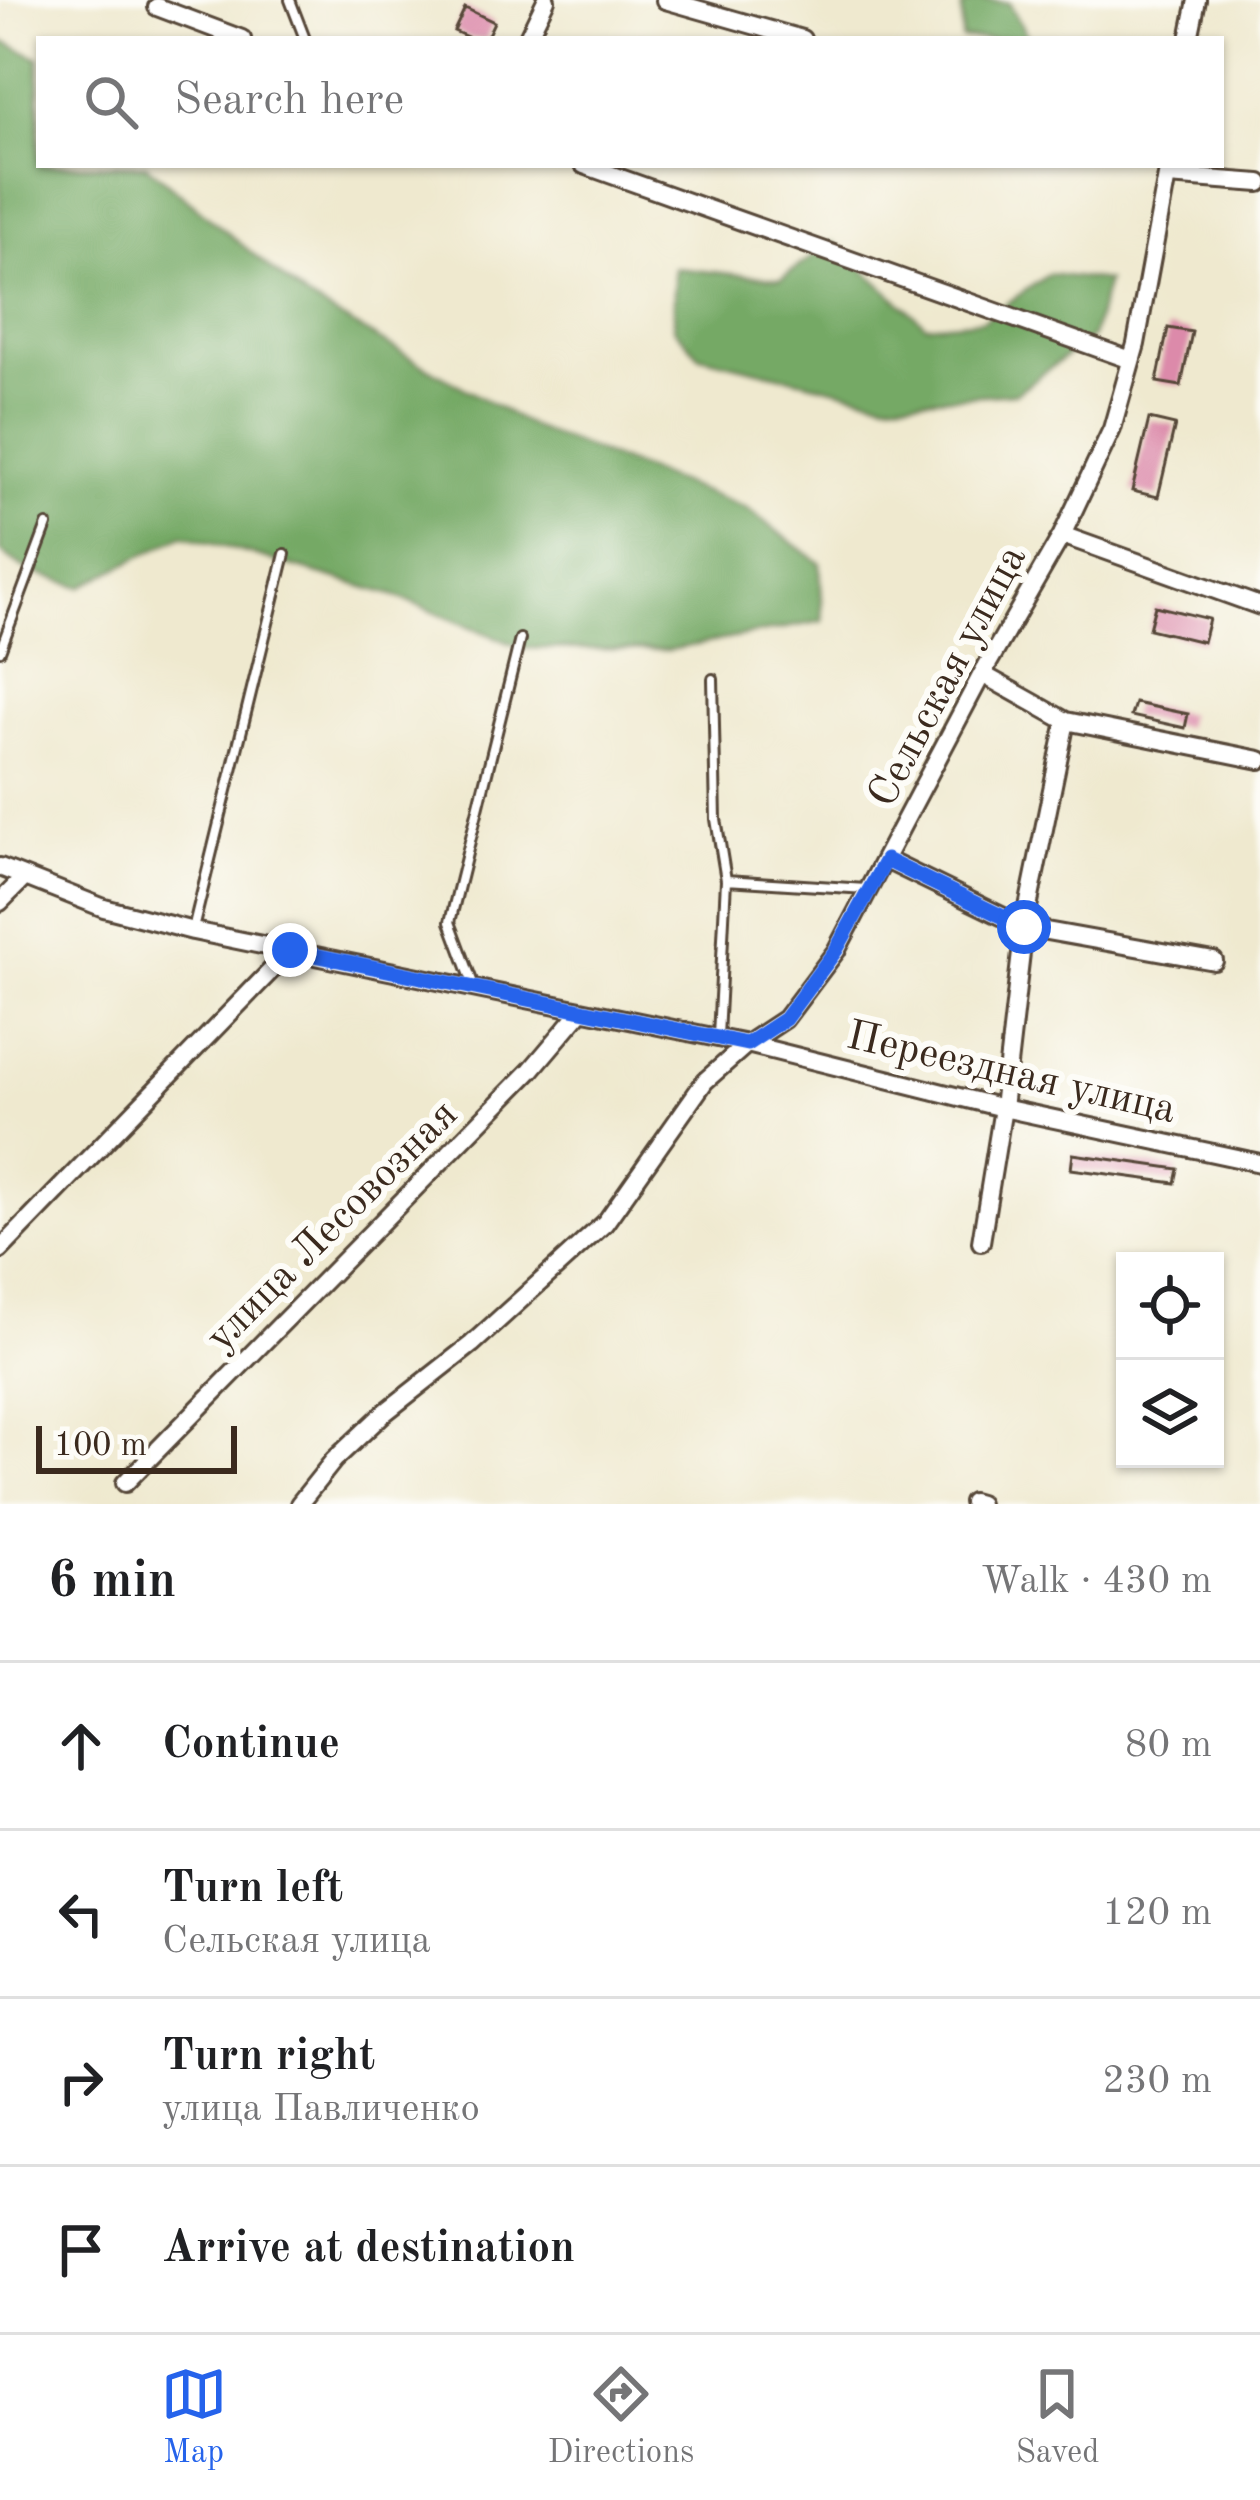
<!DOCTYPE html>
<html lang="en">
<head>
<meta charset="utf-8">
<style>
  :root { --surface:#fff; --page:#f2f2f2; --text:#202124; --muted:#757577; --line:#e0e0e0; --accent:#2563eb }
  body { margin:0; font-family:"Old Standard TT",serif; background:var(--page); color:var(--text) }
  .controls { position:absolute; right:36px; bottom:36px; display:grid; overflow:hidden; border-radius:0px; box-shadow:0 3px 9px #0004 }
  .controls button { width:108px; height:108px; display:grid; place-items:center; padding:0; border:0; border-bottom:3px solid var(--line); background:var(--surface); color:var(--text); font:60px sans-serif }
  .scale { position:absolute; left:36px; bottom:30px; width:201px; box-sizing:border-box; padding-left:12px; border:6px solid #3b2a1e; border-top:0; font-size:33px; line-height:42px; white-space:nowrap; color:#3b2a1e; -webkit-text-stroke:9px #fdfcf7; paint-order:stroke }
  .stop { position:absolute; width:36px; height:36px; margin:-27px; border:9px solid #2563eb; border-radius:50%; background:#fff }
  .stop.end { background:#2563eb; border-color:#fff; box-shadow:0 3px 12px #0008 }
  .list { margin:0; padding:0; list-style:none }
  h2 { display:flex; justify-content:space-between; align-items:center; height:156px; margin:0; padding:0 48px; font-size:51px }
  h2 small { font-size:39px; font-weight:400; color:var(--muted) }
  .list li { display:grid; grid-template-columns:78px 1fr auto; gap:36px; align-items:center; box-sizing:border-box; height:168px; padding:0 48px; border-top:3px solid var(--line) }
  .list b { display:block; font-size:45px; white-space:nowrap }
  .list p { margin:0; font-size:39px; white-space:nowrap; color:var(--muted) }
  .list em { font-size:39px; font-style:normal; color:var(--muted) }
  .icon { flex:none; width:66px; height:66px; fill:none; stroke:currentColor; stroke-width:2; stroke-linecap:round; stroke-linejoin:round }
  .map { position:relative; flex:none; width:1260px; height:1504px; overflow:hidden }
  .search { position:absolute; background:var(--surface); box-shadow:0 3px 9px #0004; left:36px; right:36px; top:36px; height:132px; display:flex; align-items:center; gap:30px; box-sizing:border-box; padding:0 42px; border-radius:0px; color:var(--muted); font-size:45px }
  .sheet { height:828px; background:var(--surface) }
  nav { display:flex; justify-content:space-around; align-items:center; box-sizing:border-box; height:168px; border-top:3px solid var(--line); background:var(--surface); font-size:33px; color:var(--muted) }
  nav a { display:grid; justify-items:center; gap:6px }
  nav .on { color:var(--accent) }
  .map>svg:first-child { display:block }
</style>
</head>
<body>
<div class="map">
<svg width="1260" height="1504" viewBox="0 0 1260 1504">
  <rect width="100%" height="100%" fill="#fdfcf7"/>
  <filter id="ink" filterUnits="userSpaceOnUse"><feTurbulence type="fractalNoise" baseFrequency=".00833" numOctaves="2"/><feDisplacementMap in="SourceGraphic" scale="24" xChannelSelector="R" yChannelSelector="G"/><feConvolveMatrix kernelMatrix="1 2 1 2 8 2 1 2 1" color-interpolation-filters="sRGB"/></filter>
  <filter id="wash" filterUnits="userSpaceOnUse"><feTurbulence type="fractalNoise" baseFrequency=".004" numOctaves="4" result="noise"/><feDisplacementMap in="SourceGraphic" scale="48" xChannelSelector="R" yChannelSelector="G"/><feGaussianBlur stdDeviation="2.7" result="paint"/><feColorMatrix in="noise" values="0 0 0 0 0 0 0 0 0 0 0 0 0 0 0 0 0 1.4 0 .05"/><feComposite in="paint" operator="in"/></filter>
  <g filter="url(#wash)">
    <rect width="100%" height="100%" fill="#efe9cf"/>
    <path fill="#75a965" stroke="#586a42" stroke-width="3" d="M 979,0 L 1009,3 L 1029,39 L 962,39 L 962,6 Z
      M 0,40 L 39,58 L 39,165 L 146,165 L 306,298 L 534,428 L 746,508 L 820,563 L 823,621 L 669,650 L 522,648 L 393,595 L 183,535 L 81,587 L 28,571 L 0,552 Z
      M 833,242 L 926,325 L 983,320 L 1049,274 L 1107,281 L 1092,337 L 1016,393 L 887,401 L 700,356 L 674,328 L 674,268 L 781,279 Z"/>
    <g id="blocks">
      <path fill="#dc8aaa" d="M 465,8 L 494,22 L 486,39 L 472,39 L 454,31 Z
        M 1168,328 L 1192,332 L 1181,386 L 1157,382 Z
        M 1149,419 L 1175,425 L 1158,497 L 1132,491 Z
        M 1155,606 L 1209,619 L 1203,642 L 1149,629 Z
        M 1135,703 L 1188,714 L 1185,728 L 1131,716 Z
        M 1073,1154 L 1178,1169 L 1175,1183 L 1071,1169 Z"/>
    </g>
  </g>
  <g filter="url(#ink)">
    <use href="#blocks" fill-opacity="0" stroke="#564739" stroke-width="3"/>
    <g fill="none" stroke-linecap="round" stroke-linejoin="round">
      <g stroke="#564739" stroke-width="14">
        <path id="lane" d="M 290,0 L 305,39
          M 0,651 L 47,525
          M 713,679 L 716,819 L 726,880
          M 193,929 L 285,554
          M 475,989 L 450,922 L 520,639
          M 718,1036 L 726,880 L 866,889"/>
      </g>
      <g stroke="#564739" stroke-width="22">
        <path id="street" d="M 665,0 L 802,39
          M 157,7 L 242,39
          M 527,39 L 546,0
          M 1189,39 L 1197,0
          M 584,165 L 1131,360
          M 1168,176 L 1260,183
          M 1062,535 L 1260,606
          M 982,674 L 1066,721 L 1260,760
          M 886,860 L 1024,927 L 1214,961
          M 0,867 L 104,908 L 193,931 L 747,1044 L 1003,1108 L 1260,1163
          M 0,902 L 25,877
          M 981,1242 L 1003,1108 L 1024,927 L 1066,721
          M 0,1250 L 290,951
          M 125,1483 L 531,1070 L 581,1011
          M 972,1502 L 979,1504
          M 299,1504 L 334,1460 L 383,1414 L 472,1344 L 605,1223 L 705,1081 L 747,1044 L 785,1019 L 836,951 L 982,674 L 1062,535 L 1112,429 L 1136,344 L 1169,165"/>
      </g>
      <use href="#lane" stroke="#fff" stroke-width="8"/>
      <use href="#street" stroke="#fff" stroke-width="16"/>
    </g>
  </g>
  <g fill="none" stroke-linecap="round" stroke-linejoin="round" filter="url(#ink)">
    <path stroke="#2563eb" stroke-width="15" d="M 290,950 L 747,1044 L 785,1019 L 836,950 L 886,860 L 1024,927"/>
  </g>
  <g text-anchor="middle" stroke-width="12" stroke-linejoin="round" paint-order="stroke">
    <g font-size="42" fill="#3b2a1e" stroke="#fdfcf7">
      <text transform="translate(945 675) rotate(-62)" y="15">Сельская улица</text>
      <text transform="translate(1012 1070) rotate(13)" y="15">Переездная улица</text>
      <text transform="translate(330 1224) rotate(-45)" y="15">улица Лесовозная</text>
    </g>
  </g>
</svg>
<div class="controls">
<button><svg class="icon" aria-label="locate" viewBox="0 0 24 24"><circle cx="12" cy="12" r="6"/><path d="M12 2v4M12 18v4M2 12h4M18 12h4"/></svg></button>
<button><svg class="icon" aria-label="layers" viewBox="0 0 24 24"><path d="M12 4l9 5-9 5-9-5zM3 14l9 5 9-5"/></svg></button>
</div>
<div class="scale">100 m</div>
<div class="stop" style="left:1024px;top:927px"></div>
<div class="stop end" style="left:290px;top:950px"></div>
<div class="search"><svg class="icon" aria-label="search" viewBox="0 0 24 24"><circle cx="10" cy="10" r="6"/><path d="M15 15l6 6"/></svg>Search here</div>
</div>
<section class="sheet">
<h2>6 min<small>Walk · 430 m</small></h2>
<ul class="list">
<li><svg class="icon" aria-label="ahead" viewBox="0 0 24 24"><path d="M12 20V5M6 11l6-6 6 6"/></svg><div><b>Continue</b></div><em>80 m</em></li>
<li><svg class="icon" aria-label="left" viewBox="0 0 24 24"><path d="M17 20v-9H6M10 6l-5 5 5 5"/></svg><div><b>Turn left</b><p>Сельская улица</p></div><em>120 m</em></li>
<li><svg class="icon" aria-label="right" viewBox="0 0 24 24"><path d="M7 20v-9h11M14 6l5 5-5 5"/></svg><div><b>Turn right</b><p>улица Павличенко</p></div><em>230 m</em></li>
<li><svg class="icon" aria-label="arrive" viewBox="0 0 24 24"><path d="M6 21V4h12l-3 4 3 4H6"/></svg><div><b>Arrive at destination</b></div></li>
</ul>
</section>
<nav>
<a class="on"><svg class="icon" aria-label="map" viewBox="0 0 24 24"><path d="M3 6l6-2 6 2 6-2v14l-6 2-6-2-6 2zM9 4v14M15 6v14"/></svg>Map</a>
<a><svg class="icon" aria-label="directions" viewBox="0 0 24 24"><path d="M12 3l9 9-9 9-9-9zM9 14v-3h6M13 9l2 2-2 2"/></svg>Directions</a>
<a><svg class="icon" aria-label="saved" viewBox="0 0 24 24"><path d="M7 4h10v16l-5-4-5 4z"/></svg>Saved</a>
</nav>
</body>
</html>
